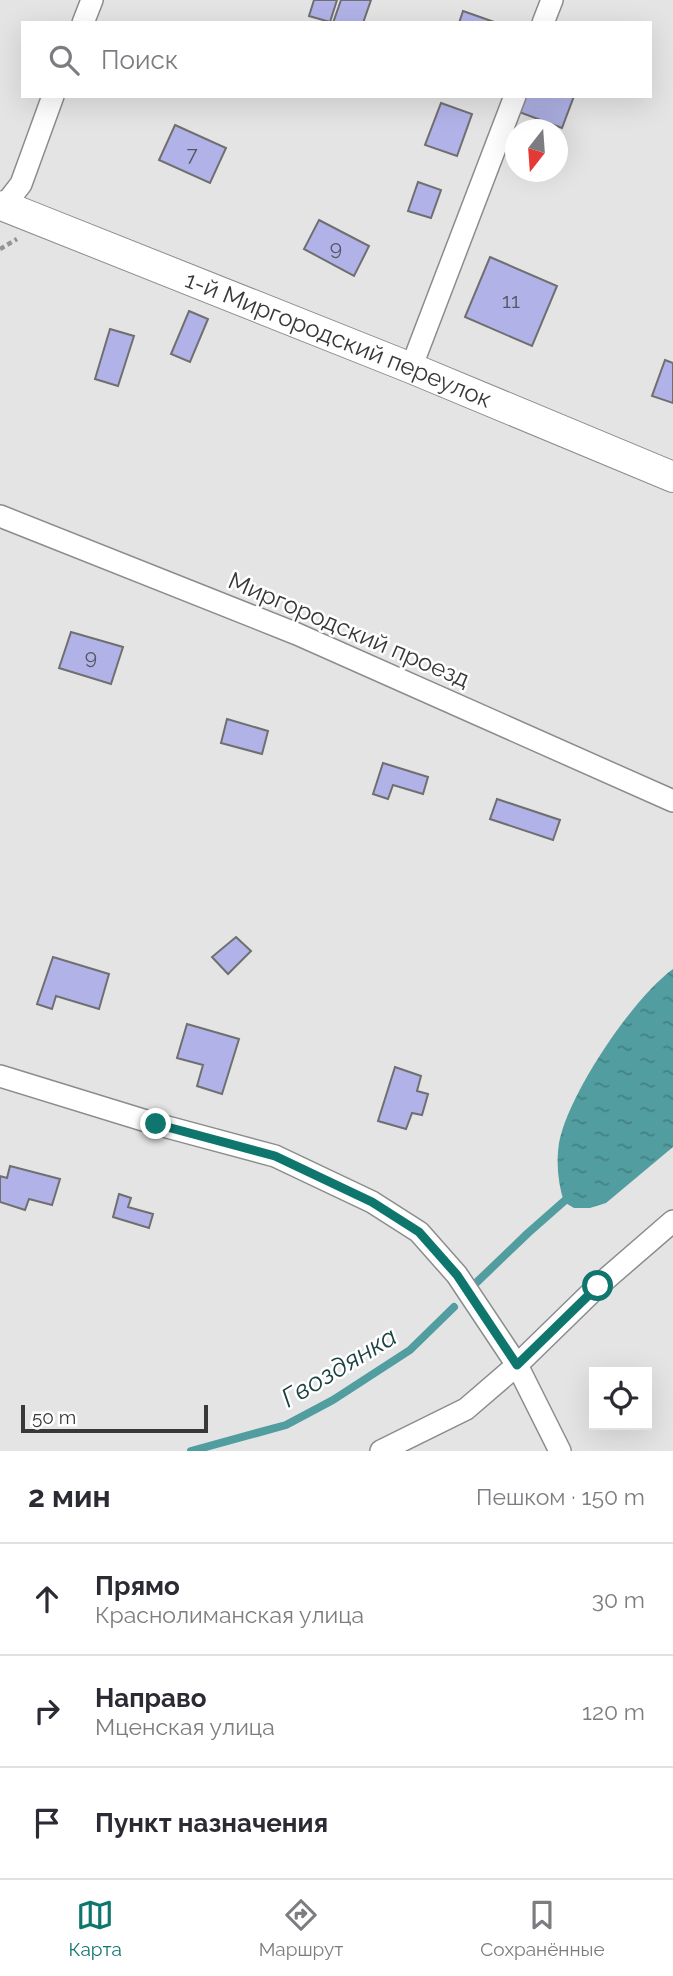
<!DOCTYPE html>
<html lang="ru">
<head>
<meta charset="utf-8">
<style>
  :root { --surface:#fff; --page:#f7f7f7; --text:#2b2b33; --muted:#7c7c81; --line:#e1e1e2; --accent:#0f766e }
  body { margin:0; font-family:Raleway,sans-serif; background:var(--page); color:var(--text) }
  .controls { position:absolute; right:21px; bottom:21px; display:grid; overflow:hidden; border-radius:0px; box-shadow:0 7px 28px #0002 }
  .controls button { width:63px; height:63px; display:grid; place-items:center; padding:0; border:0; border-bottom:2px solid var(--line); background:var(--surface); color:var(--text); font:35px sans-serif }
  .compass { position:absolute; left:505px; top:119px; width:63px; height:63px; border-radius:50%; background:var(--surface); box-shadow:0 7px 28px #0002; rotate:197deg }
  .scale { position:absolute; left:21px; bottom:18px; width:187px; box-sizing:border-box; padding-left:7px; border:4px solid #383839; border-top:0; font-size:19px; line-height:24px; white-space:nowrap; color:#383839; -webkit-text-stroke:5px #fff; paint-order:stroke }
  .stop { position:absolute; width:21px; height:21px; margin:-16px; border:5px solid #0f766e; border-radius:50%; background:#fff }
  .stop.end { background:#0f766e; border-color:#fff; box-shadow:0 2px 7px #0008 }
  .list { margin:0; padding:0; list-style:none }
  h2 { display:flex; justify-content:space-between; align-items:center; height:91px; margin:0; padding:0 28px; font-size:30px }
  h2 small { font-size:23px; font-weight:400; color:var(--muted) }
  .list li { display:grid; grid-template-columns:46px 1fr auto; gap:21px; align-items:center; box-sizing:border-box; height:112px; padding:0 28px; border-top:2px solid var(--line) }
  .list b { display:block; font-size:26px; white-space:nowrap }
  .list p { margin:0; font-size:23px; white-space:nowrap; color:var(--muted) }
  .list em { font-size:23px; font-style:normal; color:var(--muted) }
  .icon { flex:none; width:38px; height:38px; fill:none; stroke:currentColor; stroke-width:2; stroke-linecap:round; stroke-linejoin:round }
  .map { position:relative; flex:none; width:673px; height:1451px; overflow:hidden }
  .search { position:absolute; background:var(--surface); box-shadow:0 7px 28px #0002; left:21px; right:21px; top:21px; height:77px; display:flex; align-items:center; gap:18px; box-sizing:border-box; padding:0 24px; border-radius:0px; color:var(--muted); font-size:26px }
  .sheet { height:427px; background:var(--surface) }
  nav { display:flex; justify-content:space-around; align-items:center; box-sizing:border-box; height:98px; border-top:2px solid var(--line); background:var(--surface); font-size:19px; color:var(--muted) }
  nav a { display:grid; justify-items:center; gap:4px }
  nav .on { color:var(--accent) }
  .map>svg:first-child { display:block }
</style>
</head>
<body>
<div class="map">
<svg width="673" height="1451" viewBox="0 0 673 1451">
  <defs>
    <pattern id="water-ripples" width="26" height="14" patternUnits="userSpaceOnUse" patternTransform="scale(1.75)"><rect width="26" height="14" fill="#519d9f"/><path d="M2 4q2-2 4 0t4 0M15 11q2-2 4 0t4 0" fill="none" stroke="#448183"/></pattern>
  </defs>
  <rect width="100%" height="100%" fill="#e4e4e5"/>
  <path fill="url(#water-ripples)" d="M 673,969 L 673,1147 L 606,1203 L 590,1208 L 574,1208 L 564,1202 C 558,1183 556,1164 559,1143 C 568,1094 633,998 673,969 Z"/>
  <g fill="none" stroke-linecap="round" stroke-linejoin="round">
    <path stroke="#519d9f" stroke-width="8" d="M 477,1282 L 528,1233 L 570,1196
      M 191,1451 L 286,1425 L 333,1400 L 410,1350 L 454,1307"/>
  </g>
  <path fill="#b1b3e8" stroke="#6f6f70" stroke-width="2" d="M 314,0 L 337,0 L 330,22 L 309,16 Z
    M 341,0 L 371,0 L 363,23 L 333,23 Z
    M 463,11 L 497,23 L 459,23 Z
    M 525,96 L 574,96 L 562,128 L 519,112 Z
    M 441,103 L 472,114 L 457,156 L 425,145 Z
    M 175,125 L 226,148 L 210,183 L 159,160 Z
    M 418,182 L 441,190 L 431,218 L 408,211 Z
    M 319,220 L 369,246 L 354,276 L 304,249 Z
    M 490,257 L 557,286 L 532,346 L 465,317 Z
    M 189,311 L 208,319 L 190,362 L 171,354 Z
    M 110,329 L 134,336 L 118,386 L 95,379 Z
    M 665,360 L 673,363 L 673,403 L 652,396 Z
    M 71,632 L 123,647 L 111,684 L 59,668 Z
    M 227,719 L 268,731 L 262,754 L 221,743 Z
    M 383,763 L 428,777 L 423,794 L 393,785 L 388,799 L 373,794 Z
    M 497,799 L 560,820 L 553,840 L 490,819 Z
    M 236,937 L 251,951 L 228,974 L 212,957 Z
    M 53,957 L 109,974 L 99,1009 L 56,996 L 52,1009 L 37,1004 Z
    M 187,1024 L 239,1039 L 222,1094 L 197,1086 L 203,1065 L 177,1058 Z
    M 395,1067 L 421,1076 L 417,1091 L 428,1094 L 422,1115 L 412,1113 L 406,1129 L 378,1121 Z
    M 10,1166 L 60,1179 L 52,1205 L 29,1199 L 25,1210 L 0,1202 L 0,1176 L 7,1178 Z
    M 119,1194 L 131,1198 L 128,1207 L 153,1214 L 149,1228 L 113,1217 Z"/>
  <g fill="none" stroke-linecap="round" stroke-linejoin="round">
    <g stroke="#8b8c8d" stroke-width="24">
      <path id="street" d="M 83,23 L 92,0
        M 543,23 L 552,0
        M 4,206 L 21,184 L 53,96
        M 411,368 L 515,96
        M 0,516 L 297,634 L 673,801
        M 0,1076 L 156,1124 L 275,1156 L 372,1202 L 419,1232 L 457,1275 L 517,1365 L 560,1451
        M 381,1451 L 466,1409 L 517,1365 L 598,1286 L 673,1221"/>
    </g>
    <g stroke="#8b8c8d" stroke-width="32">
      <g id="secondary">
        <path id="s1" d="M 4,206 L 411,368 L 673,477"/>
      </g>
    </g>
    <path stroke="#949495" stroke-width="4.5" stroke-dasharray="5 3.5" stroke-linecap="butt" d="M 0,249 L 17,239"/>
    <use href="#street" stroke="#fff" stroke-width="21"/>
    <use href="#secondary" stroke="#fff" stroke-width="30"/>
  </g>
  <g fill="none" stroke-linecap="round" stroke-linejoin="round">
    <path stroke="#0f766e" stroke-width="9" d="M 156,1124 L 275,1156 L 372,1202 L 419,1232 L 457,1275 L 517,1365 L 598,1286"/>
  </g>
  <g text-anchor="middle" stroke-width="5" stroke-linejoin="round" paint-order="stroke">
    <g font-size="21" fill="#565765">
      <text x="192" y="161">7</text>
      <text x="336" y="255">9</text>
      <text x="511" y="308">11</text>
      <text x="91" y="664">9</text>
    </g>
    <g font-size="24" fill="#383839" stroke="#fff">
      <text dy="8" stroke="none"><textPath href="#s1" startOffset="360">1-й Миргородский переулок</textPath></text>
      <text transform="translate(349 630) rotate(23)" y="8">Миргородский проезд</text>
    </g>
    <g font-size="26" font-style="italic" fill="#1b4041" stroke="#fff">
      <text transform="translate(339 1367) rotate(-31)" y="9">Гвоздянка</text>
    </g>
  </g>
</svg>
<div class="controls">
<button><svg class="icon" aria-label="locate" viewBox="0 0 24 24"><circle cx="12" cy="12" r="6"/><path d="M12 2v4M12 18v4M2 12h4M18 12h4"/></svg></button>
</div>
<svg class="compass" viewBox="-18 -18 36 36"><path d="M0-13l5 13h-10z" fill="#e53935"/><path d="M0 13l5-13h-10z" fill="#7c7c81"/></svg>
<div class="scale">50 m</div>
<div class="stop" style="left:598px;top:1286px"></div>
<div class="stop end" style="left:156px;top:1124px"></div>
<div class="search"><svg class="icon" aria-label="search" viewBox="0 0 24 24"><circle cx="10" cy="10" r="6"/><path d="M15 15l6 6"/></svg>Поиск</div>
</div>
<section class="sheet">
<h2>2 мин<small>Пешком · 150 m</small></h2>
<ul class="list">
<li><svg class="icon" aria-label="ahead" viewBox="0 0 24 24"><path d="M12 20V5M6 11l6-6 6 6"/></svg><div><b>Прямо</b><p>Краснолиманская улица</p></div><em>30 m</em></li>
<li><svg class="icon" aria-label="right" viewBox="0 0 24 24"><path d="M7 20v-9h11M14 6l5 5-5 5"/></svg><div><b>Направо</b><p>Мценская улица</p></div><em>120 m</em></li>
<li><svg class="icon" aria-label="arrive" viewBox="0 0 24 24"><path d="M6 21V4h12l-3 4 3 4H6"/></svg><div><b>Пункт назначения</b></div></li>
</ul>
</section>
<nav>
<a class="on"><svg class="icon" aria-label="map" viewBox="0 0 24 24"><path d="M3 6l6-2 6 2 6-2v14l-6 2-6-2-6 2zM9 4v14M15 6v14"/></svg>Карта</a>
<a><svg class="icon" aria-label="directions" viewBox="0 0 24 24"><path d="M12 3l9 9-9 9-9-9zM9 14v-3h6M13 9l2 2-2 2"/></svg>Маршрут</a>
<a><svg class="icon" aria-label="saved" viewBox="0 0 24 24"><path d="M7 4h10v16l-5-4-5 4z"/></svg>Сохранённые</a>
</nav>
</body>
</html>
